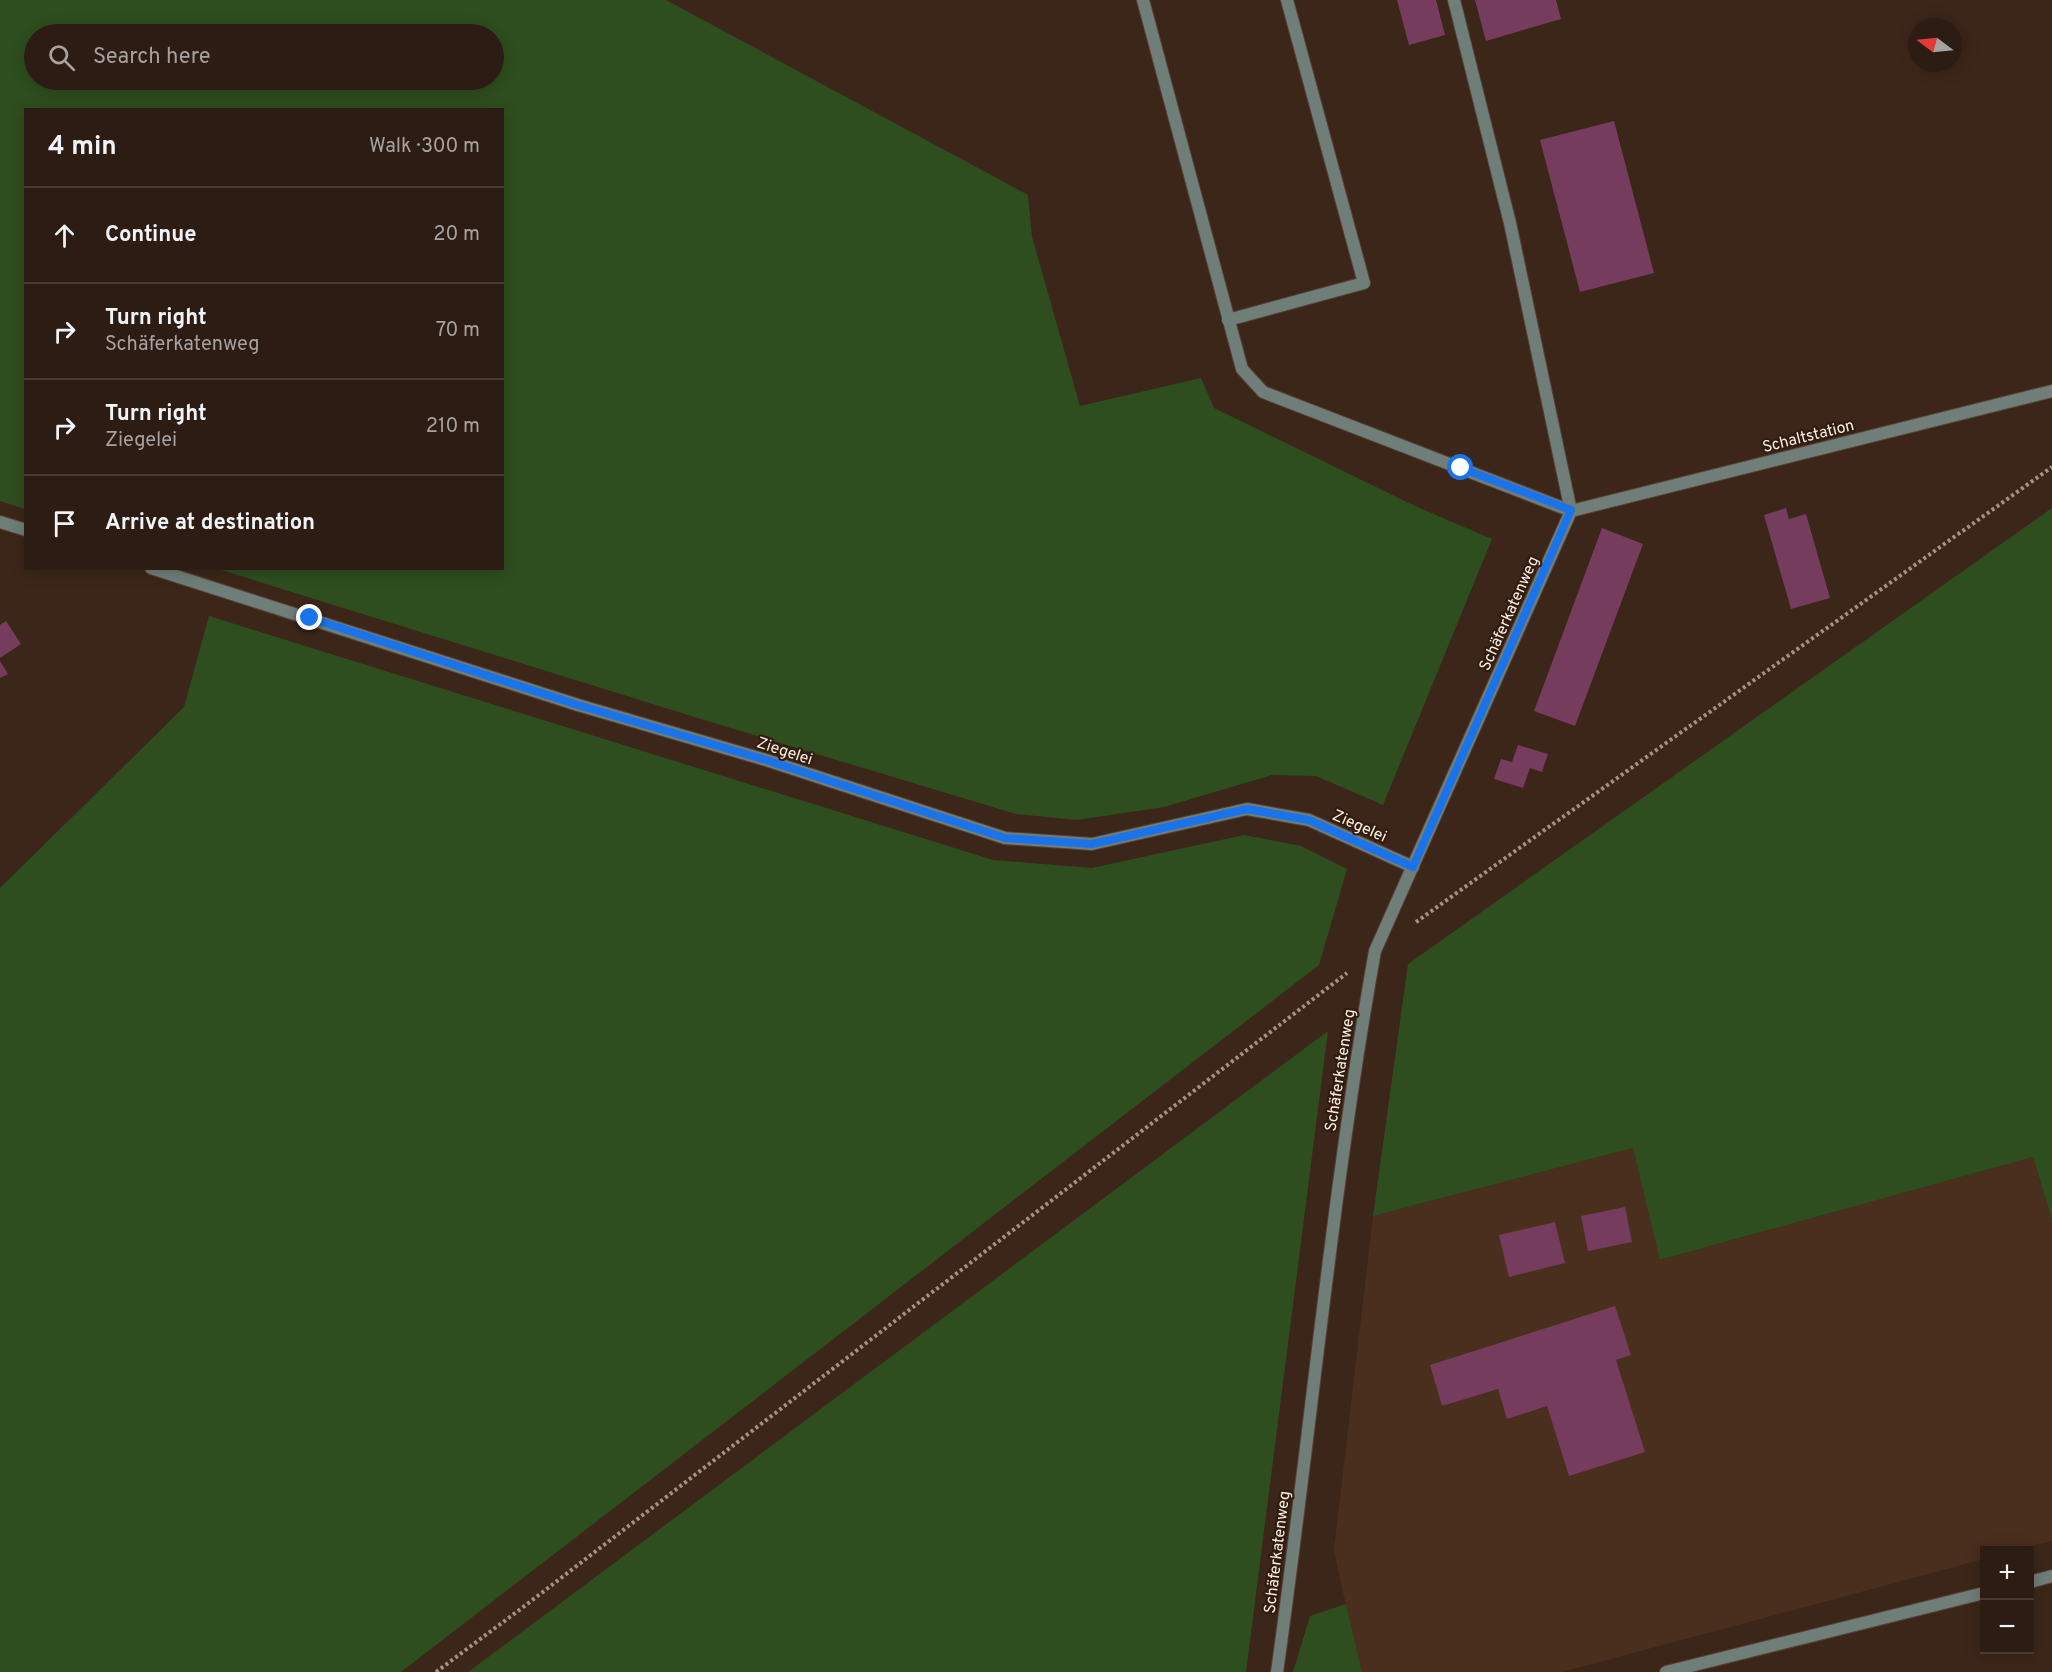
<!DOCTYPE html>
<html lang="en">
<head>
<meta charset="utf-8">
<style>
  :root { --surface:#2d1c13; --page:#35251c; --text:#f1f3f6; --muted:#a7a1a0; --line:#483a33 }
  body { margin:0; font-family:Overpass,sans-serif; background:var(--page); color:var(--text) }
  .controls { position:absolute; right:18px; bottom:18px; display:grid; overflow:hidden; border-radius:0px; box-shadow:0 3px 15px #0003 }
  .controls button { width:54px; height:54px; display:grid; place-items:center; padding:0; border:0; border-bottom:2px solid var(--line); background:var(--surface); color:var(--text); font:30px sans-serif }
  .compass { position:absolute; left:1908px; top:18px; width:54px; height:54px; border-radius:50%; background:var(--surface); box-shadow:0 3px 15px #0003; rotate:286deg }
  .stop { position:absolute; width:18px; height:18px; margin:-14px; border:4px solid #1a73e8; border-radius:50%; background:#fff }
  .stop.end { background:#1a73e8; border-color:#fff; box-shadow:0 2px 6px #0008 }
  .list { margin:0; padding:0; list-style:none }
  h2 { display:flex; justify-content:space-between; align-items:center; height:78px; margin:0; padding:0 24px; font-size:26px }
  h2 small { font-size:20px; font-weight:400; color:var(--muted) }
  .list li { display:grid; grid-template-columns:39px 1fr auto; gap:18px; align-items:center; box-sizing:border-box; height:96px; padding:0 24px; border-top:2px solid var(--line) }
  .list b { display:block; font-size:22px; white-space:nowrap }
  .list p { margin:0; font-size:20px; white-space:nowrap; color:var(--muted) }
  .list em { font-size:20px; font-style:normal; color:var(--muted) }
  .icon { flex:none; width:33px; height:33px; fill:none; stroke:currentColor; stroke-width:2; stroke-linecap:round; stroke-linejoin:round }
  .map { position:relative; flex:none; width:2052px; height:1672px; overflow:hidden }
  .search { position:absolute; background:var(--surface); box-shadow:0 3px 15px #0003; left:24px; top:24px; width:480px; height:66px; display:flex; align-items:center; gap:15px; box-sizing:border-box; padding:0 21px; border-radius:33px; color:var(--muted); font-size:22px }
  .panel { position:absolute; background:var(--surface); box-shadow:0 3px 15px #0003; left:24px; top:108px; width:480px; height:462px; border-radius:0px }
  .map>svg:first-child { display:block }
</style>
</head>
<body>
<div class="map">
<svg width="2052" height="1672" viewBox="0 0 2052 1672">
  <rect width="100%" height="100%" fill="#3c2619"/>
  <path fill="#4a2e1e" d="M 1633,1148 L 1661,1260 L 2033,1157 L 2052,1220 L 2052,1541 L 2016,1550 L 1984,1550 L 1984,1559 L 1562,1672 L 1362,1672 L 1341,1584 L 1334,1549 L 1373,1216 Z"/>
  <path fill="#2e4e1f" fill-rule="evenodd" d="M 0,0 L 666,0 L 1028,195 L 1032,237 L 1080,406 L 1201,378 L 1214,408 L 1415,506 L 1492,539 L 1383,805 L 1316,776 L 1272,775 L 1164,807 L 1077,820 L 1016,814 L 704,720 L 218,569 L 502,568 L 502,110 L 26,110 L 25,509 L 0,501 ZM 34,34 L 494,34 L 494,80 L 34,80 Z
    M 2052,508 L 2052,1220 L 2033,1157 L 1660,1260 L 1633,1148 L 1373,1216 L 1408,964 Z
    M 209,616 L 993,860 L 1092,868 L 1244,835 L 1301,846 L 1347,869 L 1319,965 L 401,1672 L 0,1672 L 0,888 L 184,707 Z
    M 1328,1031 L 1246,1672 L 468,1672 Z
    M 1346,1604 L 1362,1672 L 1293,1672 L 1310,1616 Z"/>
  <path fill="#763c5d" d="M 1397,0 L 1436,0 L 1445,35 L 1409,45 Z
    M 1475,0 L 1556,0 L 1561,19 L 1486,41 Z
    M 1614,121 L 1654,273 L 1580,292 L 1540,140 Z
    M 1786,508 L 1789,519 L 1806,514 L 1830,598 L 1791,609 L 1764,515 Z
    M 1602,528 L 1643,544 L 1575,726 L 1534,711 Z
    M 6,621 L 21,644 L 0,658 L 0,625 Z
    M 0,661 L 8,674 L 0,678 Z
    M 1518,745 L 1548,754 L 1542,772 L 1530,768 L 1523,788 L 1494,779 L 1501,759 L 1512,762 Z
    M 1625,1207 L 1632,1242 L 1588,1251 L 1581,1216 Z
    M 1555,1222 L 1565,1263 L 1509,1277 L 1499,1235 Z
    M 1615,1306 L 1631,1355 L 1616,1360 L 1645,1452 L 1569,1476 L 1547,1406 L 1507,1419 L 1498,1389 L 1442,1406 L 1430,1365 Z"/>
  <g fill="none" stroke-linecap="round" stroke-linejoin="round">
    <g stroke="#574235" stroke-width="14">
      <path id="service" d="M 1143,0 L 1242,369 L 1263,392 L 1571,511
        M 1454,0 L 1510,223 L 1571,511
        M 1228,320 L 1364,283 L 1287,0
        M 2030,1582 L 2052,1576
        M 1666,1672 L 1984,1593"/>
    </g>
    <g stroke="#574235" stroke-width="14">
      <path id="minor" d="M 0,522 L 26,530
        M 151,568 L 578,705 L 766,760 L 1005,838 L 1092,844 L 1247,809 L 1309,820 L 1413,867
        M 1277,1672 C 1311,1432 1332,1190 1375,951 L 1571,511 L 2052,391"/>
    </g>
    <path stroke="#a39187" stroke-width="4" stroke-dasharray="3 3" stroke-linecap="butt" d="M 1416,922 L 2052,467
      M 436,1672 L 522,1608 L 1347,973"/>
    <use href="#service" stroke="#707e79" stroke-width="12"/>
    <use href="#minor" stroke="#707e79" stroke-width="12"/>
  </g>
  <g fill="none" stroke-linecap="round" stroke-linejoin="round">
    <path stroke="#1a73e8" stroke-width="8" d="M 310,618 L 578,705 L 766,760 L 1005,838 L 1092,844 L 1247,809 L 1309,820 L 1413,867 L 1571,510 L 1461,468"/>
  </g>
  <g text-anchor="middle" stroke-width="4.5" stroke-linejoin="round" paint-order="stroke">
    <g font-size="16" fill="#fbece4" stroke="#311c10">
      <text transform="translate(1808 435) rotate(-14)" y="6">Schaltstation</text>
      <text transform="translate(1508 613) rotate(-66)" y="6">Schäferkatenweg</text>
      <text transform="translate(785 750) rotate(18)" y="6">Ziegelei</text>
      <text transform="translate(1360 825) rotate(24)" y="6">Ziegelei</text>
      <text transform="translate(1339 1070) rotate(-81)" y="6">Schäferkatenweg</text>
      <text transform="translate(1276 1552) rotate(-83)" y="6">Schäferkatenweg</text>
    </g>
  </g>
</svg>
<div class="controls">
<button>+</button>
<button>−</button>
</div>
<svg class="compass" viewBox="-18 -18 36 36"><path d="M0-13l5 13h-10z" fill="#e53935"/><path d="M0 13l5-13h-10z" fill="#a7a1a0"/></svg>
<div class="stop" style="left:1461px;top:468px"></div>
<div class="stop end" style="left:310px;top:618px"></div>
<div class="search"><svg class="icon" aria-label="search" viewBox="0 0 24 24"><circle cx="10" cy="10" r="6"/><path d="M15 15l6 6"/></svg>Search here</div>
<section class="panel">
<h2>4 min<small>Walk · 300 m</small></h2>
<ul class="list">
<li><svg class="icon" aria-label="ahead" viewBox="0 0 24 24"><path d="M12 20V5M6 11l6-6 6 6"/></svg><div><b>Continue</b></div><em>20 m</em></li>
<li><svg class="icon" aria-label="right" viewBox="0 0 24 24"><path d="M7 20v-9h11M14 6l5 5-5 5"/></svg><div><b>Turn right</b><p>Schäferkatenweg</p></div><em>70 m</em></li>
<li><svg class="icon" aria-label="right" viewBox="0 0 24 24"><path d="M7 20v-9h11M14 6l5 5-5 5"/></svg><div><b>Turn right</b><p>Ziegelei</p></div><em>210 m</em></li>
<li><svg class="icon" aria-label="arrive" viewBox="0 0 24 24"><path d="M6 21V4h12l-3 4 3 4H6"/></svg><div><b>Arrive at destination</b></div></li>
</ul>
</section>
</div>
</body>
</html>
